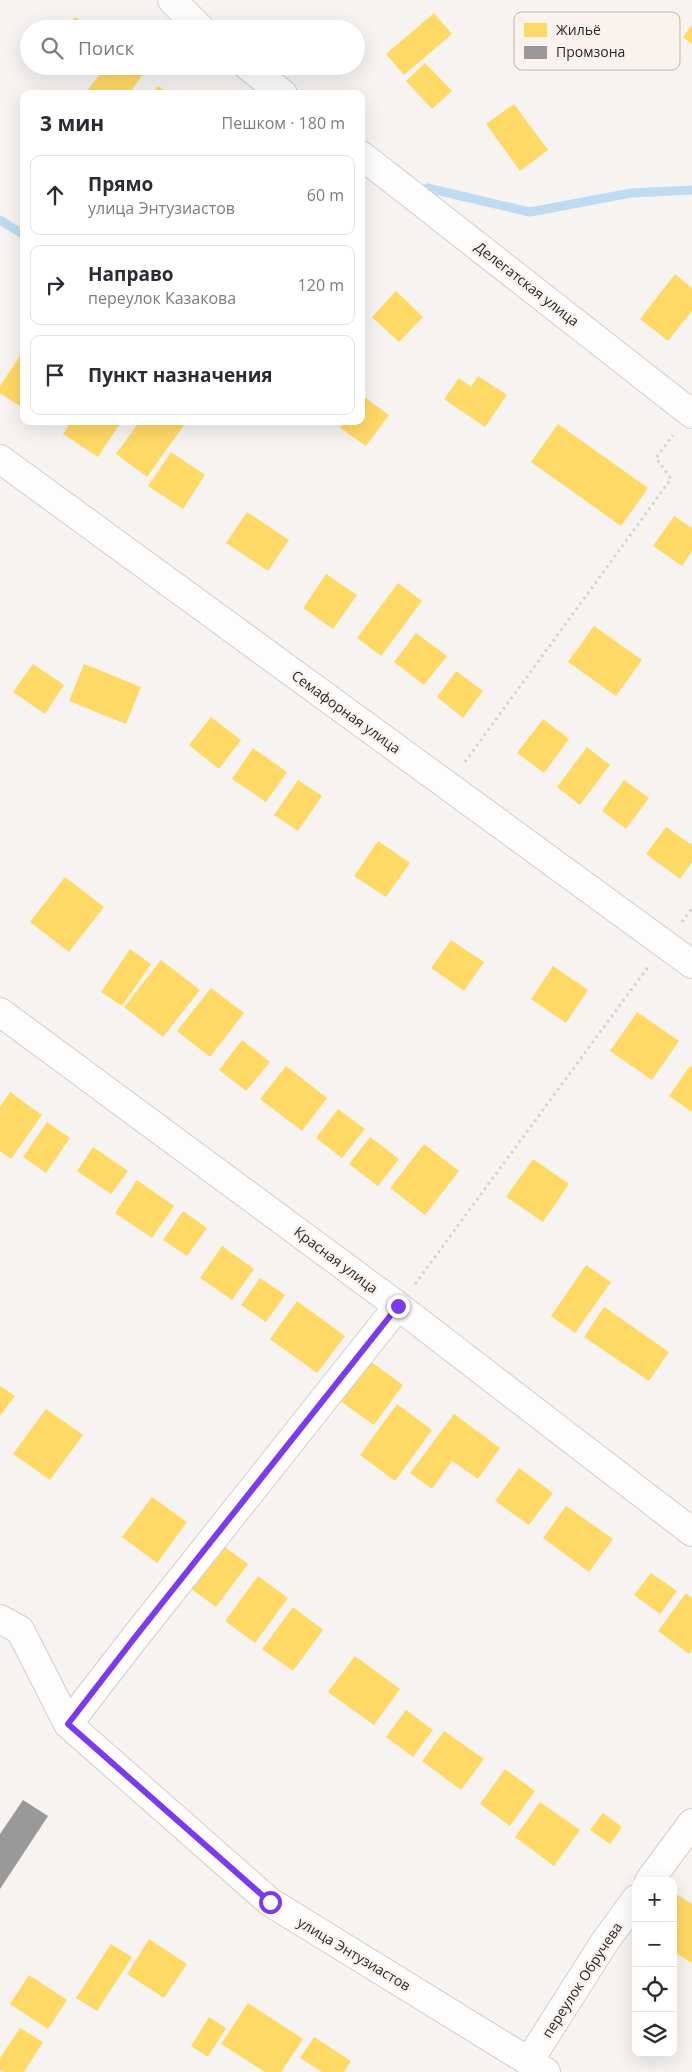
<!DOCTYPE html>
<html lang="ru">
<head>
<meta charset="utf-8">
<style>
  :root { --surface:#fff; --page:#f7f7f7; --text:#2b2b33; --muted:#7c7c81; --line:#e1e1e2 }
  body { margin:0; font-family:"Open Sans",sans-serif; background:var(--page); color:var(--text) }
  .controls { position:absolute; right:15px; bottom:15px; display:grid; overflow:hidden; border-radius:10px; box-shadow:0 5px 20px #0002 }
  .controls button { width:45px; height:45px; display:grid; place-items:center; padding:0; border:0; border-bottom:1px solid var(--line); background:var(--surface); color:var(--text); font:25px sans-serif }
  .stop { position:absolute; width:15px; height:15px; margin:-11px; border:4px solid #7c3aed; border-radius:50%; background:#fff }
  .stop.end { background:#7c3aed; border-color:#fff; box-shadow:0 1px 5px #0008 }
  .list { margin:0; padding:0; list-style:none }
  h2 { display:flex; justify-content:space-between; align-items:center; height:65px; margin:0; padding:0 20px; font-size:21px }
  h2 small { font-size:16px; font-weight:400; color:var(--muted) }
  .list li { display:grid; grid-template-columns:32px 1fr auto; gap:15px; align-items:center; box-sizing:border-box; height:80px; margin:0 10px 10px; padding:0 10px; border:1px solid var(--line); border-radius:10px }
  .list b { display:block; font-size:19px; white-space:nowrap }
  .list p { margin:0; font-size:16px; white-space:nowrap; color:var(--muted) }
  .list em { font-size:16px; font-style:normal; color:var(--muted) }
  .icon { flex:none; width:28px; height:28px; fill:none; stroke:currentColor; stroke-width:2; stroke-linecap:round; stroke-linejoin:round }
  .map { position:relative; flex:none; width:692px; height:2072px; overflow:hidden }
  .search { position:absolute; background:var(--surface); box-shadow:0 5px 20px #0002; left:20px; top:20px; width:345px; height:55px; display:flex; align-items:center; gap:12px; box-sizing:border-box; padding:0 18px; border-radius:28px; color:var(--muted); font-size:19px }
  .panel { position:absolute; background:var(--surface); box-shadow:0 5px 20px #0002; left:20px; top:90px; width:345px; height:335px; border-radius:10px }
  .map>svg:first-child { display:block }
</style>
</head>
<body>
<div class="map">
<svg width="692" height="2072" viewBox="0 0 692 2072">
  <rect width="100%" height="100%" fill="#f7f3f0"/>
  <path fill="#ffd966" d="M 434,13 L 452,34 L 404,75 L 386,54 Z
    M 75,17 L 91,29 L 66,29 Z
    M 692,25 L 692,44 L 683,37 Z
    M 425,63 L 452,91 L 432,109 L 406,81 Z
    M 106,66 L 132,66 L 143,74 L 129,94 L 90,94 L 87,91 Z
    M 158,86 L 168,94 L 152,94 Z
    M 514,104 L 548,150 L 520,171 L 486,124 Z
    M 675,274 L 692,288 L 692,311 L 668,341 L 640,319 Z
    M 396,291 L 423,317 L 399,342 L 372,317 Z
    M 20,356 L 24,359 L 24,409 L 0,393 L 0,386 Z
    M 478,376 L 507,395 L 485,427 L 444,399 L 459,378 L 471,387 Z
    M 363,396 L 389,415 L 366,446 L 340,428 L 345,421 L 361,421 Z
    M 72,421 L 113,421 L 119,425 L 98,457 L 63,434 Z
    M 140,421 L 187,421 L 147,477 L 116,454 Z
    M 558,424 L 648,488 L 621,526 L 531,462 Z
    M 171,452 L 205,475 L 183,509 L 148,486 Z
    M 247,512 L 289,540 L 268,571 L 226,543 Z
    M 674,516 L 692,528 L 692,551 L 682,566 L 653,546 Z
    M 326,574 L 357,595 L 333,629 L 303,608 Z
    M 398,583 L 422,601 L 381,656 L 357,638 Z
    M 594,626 L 642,660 L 616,696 L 568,662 Z
    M 416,633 L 447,656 L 424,685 L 394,662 Z
    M 33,664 L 64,685 L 45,714 L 13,692 Z
    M 84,664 L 141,687 L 126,724 L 69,701 Z
    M 456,671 L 483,691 L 463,718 L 437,697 Z
    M 211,717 L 241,740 L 219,769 L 189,745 Z
    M 543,719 L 569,739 L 544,773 L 517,753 Z
    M 587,747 L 610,765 L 580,805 L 557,787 Z
    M 253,748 L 287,772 L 266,802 L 232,779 Z
    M 298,780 L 322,796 L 298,831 L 274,815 Z
    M 624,780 L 649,798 L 626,829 L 602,811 Z
    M 666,827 L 692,845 L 692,862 L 680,879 L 646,854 Z
    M 378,841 L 410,863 L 386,897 L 354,876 Z
    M 65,877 L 104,907 L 69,952 L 30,922 Z
    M 451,940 L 484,962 L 464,991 L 431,968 Z
    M 130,949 L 151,964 L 122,1006 L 101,992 Z
    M 161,960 L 200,990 L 163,1037 L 124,1007 Z
    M 553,966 L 588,990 L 566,1023 L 531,999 Z
    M 211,988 L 244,1013 L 210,1057 L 177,1031 Z
    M 637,1012 L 679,1041 L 652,1080 L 610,1051 Z
    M 242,1040 L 270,1062 L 246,1091 L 219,1070 Z
    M 286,1066 L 327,1098 L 302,1131 L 260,1099 Z
    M 690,1066 L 692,1067 L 692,1112 L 669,1096 Z
    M 10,1092 L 42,1115 L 11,1159 L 0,1151 L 0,1107 Z
    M 338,1109 L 365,1129 L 342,1158 L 316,1138 Z
    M 47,1122 L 70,1138 L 46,1173 L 23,1157 Z
    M 370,1137 L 399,1159 L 378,1186 L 349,1164 Z
    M 424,1144 L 459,1171 L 425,1215 L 390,1188 Z
    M 93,1147 L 128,1171 L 111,1194 L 77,1171 Z
    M 533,1159 L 569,1184 L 543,1222 L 506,1197 Z
    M 137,1180 L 174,1206 L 152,1238 L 115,1213 Z
    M 183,1211 L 207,1228 L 187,1256 L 163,1240 Z
    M 222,1246 L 254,1269 L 232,1300 L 200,1278 Z
    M 586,1265 L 611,1282 L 575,1333 L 551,1316 Z
    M 260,1278 L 285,1295 L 266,1322 L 241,1305 Z
    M 297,1301 L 345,1336 L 317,1373 L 270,1339 Z
    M 604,1307 L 669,1352 L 649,1381 L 584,1337 Z
    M 370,1361 L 403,1385 L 374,1425 L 340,1401 Z
    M 0,1386 L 15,1396 L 0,1416 Z
    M 397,1404 L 432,1430 L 395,1481 L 360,1455 Z
    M 46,1409 L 83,1435 L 50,1480 L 13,1454 Z
    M 454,1414 L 500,1448 L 478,1479 L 452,1461 L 432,1489 L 410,1473 Z
    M 519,1468 L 553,1493 L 529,1525 L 495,1501 Z
    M 152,1497 L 187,1522 L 157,1563 L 122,1537 Z
    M 566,1506 L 613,1539 L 589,1572 L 543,1538 Z
    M 222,1545 L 248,1564 L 216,1607 L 190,1588 Z
    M 651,1573 L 677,1591 L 660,1614 L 634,1595 Z
    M 258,1576 L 288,1598 L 255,1643 L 225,1621 Z
    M 686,1593 L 692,1598 L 692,1650 L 689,1654 L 658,1631 Z
    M 293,1607 L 323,1630 L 293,1671 L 262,1649 Z
    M 355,1656 L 400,1689 L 374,1725 L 328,1692 Z
    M 406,1710 L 433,1730 L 413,1757 L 386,1737 Z
    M 444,1731 L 484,1759 L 461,1790 L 422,1761 Z
    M 505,1769 L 535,1791 L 510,1826 L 480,1804 Z
    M 540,1802 L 580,1830 L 554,1866 L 515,1837 Z
    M 603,1813 L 622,1827 L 610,1844 L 590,1830 Z
    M 673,1892 L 692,1904 L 692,1963 L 673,1951 Z
    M 149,1939 L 187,1964 L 164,1998 L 127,1974 Z
    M 111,1944 L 132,1957 L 97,2011 L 76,1998 Z
    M 29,1975 L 67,2000 L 48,2029 L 10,2004 Z
    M 248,2003 L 303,2039 L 281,2072 L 265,2072 L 221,2044 Z
    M 209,2017 L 226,2028 L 208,2057 L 191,2046 Z
    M 20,2028 L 43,2042 L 24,2072 L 4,2072 L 0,2070 L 0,2058 Z
    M 314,2037 L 351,2061 L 344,2072 L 322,2072 L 300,2058 Z"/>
  <path fill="#999" d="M 23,1800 L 48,1816 L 0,1889 L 0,1834 Z"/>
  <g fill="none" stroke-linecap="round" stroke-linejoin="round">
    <path stroke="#bedbf1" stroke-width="9" d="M 427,188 L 530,212 L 631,193 L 692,190
      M 0,220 L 24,235"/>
    <g stroke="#d1cecc" stroke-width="30">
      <path id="minor" d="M 0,459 L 692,964
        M 0,1012 L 398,1306 L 692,1532
        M 0,1619 L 20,1630 L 68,1724 L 270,1902 L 546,2072
        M 68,1724 L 136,1636 L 398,1306
        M 649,1881 L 692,1823
        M 529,2061 L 604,1943 L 636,1899"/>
    </g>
    <g stroke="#d1cecc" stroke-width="30">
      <path id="primary" d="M 172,0 L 201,29
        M 248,66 L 283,94
        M 361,155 L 692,414"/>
    </g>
    <path stroke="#d4d3d2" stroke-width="3" stroke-dasharray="2.5 4" stroke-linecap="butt" d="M 465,762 L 671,479 L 656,458 L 673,435
      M 682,922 L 692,908
      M 415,1284 L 648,967"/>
    <use href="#minor" stroke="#fefdfd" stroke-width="28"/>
    <use href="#primary" stroke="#fefdfd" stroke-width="28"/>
  </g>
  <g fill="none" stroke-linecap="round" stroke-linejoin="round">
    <path stroke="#7c3aed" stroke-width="6" d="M 270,1902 L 68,1724 L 136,1636 L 398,1306"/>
  </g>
  <g text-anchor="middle" stroke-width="5" stroke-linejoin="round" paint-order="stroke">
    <g font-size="14" fill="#2a2826" stroke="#faf3ed">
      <text transform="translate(527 284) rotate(38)" y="5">Делегатская улица</text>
      <text transform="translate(346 712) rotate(36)" y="5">Семафорная улица</text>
      <text transform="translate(336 1260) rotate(37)" y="5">Красная улица</text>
      <text transform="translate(354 1954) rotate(31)" y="5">улица Энтузиастов</text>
      <text transform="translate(582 1980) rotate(-57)" y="5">переулок Обручева</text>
    </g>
  </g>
  <rect x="514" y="12" width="166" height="58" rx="8" fill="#faf3ed" stroke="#bcb6b1" stroke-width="1"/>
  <rect x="524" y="23" width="23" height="14" fill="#ffd966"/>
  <rect x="524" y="46" width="23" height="13" fill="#999"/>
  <g font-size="14" fill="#2a2826">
    <text x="556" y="35">Жильё</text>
    <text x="556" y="57">Промзона</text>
  </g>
</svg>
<div class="controls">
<button>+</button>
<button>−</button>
<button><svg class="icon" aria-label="locate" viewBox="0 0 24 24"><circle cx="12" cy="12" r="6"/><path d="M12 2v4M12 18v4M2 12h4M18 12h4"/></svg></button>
<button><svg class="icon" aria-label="layers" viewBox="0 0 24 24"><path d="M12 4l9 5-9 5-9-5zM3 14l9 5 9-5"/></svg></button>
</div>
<div class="stop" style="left:270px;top:1902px"></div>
<div class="stop end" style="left:398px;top:1306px"></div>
<div class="search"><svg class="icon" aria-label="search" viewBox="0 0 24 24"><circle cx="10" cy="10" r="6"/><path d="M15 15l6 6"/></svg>Поиск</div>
<section class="panel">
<h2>3 мин<small>Пешком · 180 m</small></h2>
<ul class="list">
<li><svg class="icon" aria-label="ahead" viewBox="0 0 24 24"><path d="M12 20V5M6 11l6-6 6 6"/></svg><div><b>Прямо</b><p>улица Энтузиастов</p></div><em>60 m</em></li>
<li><svg class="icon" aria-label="right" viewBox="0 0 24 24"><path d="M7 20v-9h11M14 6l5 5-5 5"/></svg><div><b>Направо</b><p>переулок Казакова</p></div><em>120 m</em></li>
<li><svg class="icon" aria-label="arrive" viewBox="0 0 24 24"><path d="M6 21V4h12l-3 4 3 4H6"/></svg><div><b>Пункт назначения</b></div></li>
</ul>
</section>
</div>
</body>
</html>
